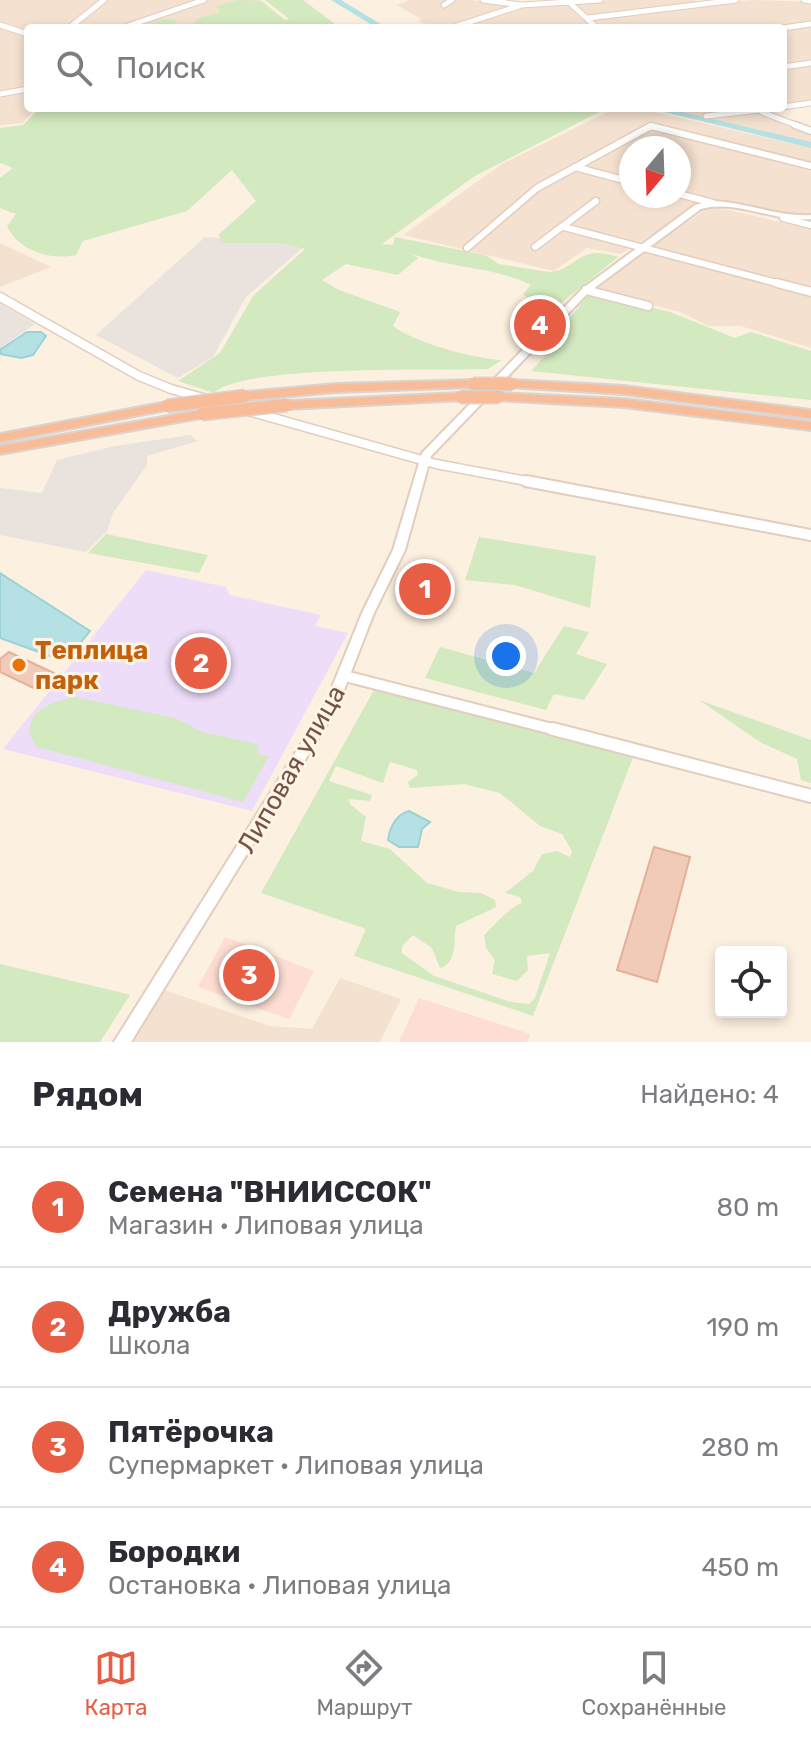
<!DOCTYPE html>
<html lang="ru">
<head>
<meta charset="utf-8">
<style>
  :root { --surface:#fff; --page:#f2f2f3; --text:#2b2b33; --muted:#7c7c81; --line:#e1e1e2; --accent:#e75e44 }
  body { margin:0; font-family:Rubik,sans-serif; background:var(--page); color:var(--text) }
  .controls { position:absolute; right:24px; bottom:24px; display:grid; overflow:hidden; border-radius:8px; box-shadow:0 4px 12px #0003 }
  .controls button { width:72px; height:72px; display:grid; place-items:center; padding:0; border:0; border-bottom:2px solid var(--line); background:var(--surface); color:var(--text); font:40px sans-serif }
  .compass { position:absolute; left:619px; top:136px; width:72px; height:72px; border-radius:50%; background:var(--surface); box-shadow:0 4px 12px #0003; rotate:199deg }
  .you { position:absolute; left:506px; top:656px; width:28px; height:28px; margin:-20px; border:6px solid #fff; border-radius:50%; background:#1a73e8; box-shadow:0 0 0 12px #1a73e833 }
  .badge { display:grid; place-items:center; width:52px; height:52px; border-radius:50%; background:var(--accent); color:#fff; font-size:26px; font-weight:700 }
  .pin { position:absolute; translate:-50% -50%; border:4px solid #fff; box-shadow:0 2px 8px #0006 }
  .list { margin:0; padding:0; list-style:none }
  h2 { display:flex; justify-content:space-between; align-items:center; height:104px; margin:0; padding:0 32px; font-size:34px }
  h2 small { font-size:26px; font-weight:400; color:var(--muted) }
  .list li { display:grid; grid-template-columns:52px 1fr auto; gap:24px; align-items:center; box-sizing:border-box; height:120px; padding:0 32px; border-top:2px solid var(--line) }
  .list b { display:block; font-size:30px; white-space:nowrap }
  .list p { margin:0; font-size:26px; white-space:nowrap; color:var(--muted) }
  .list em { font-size:26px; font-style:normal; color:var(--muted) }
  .icon { flex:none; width:44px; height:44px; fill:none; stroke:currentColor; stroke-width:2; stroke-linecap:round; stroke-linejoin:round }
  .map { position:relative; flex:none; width:811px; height:1042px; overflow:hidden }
  .search { position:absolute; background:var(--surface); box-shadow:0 4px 12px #0003; left:24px; right:24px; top:24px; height:88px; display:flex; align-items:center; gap:20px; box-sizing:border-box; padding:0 28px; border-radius:8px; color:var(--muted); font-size:30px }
  .sheet { height:584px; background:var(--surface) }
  nav { display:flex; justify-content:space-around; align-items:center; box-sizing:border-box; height:112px; border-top:2px solid var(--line); background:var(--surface); font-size:22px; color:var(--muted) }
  nav a { display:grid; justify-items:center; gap:4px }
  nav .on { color:var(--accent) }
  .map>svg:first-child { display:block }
</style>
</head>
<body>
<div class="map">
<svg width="811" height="1042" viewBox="0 0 811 1042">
  <rect width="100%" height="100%" fill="#fcf0e0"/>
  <path fill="#f4e1cf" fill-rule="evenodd" d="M 0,0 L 261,0 L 294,28 L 28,28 L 28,108 L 46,108 L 34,109 L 23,123 L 0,125 Z
    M 409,0 L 470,0 L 514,6 L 442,28 L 419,22 L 421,19 L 397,5 Z
    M 607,0 L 693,0 L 700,3 L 591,17 L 576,5 Z
    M 751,0 L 811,2 L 811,23 L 772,28 L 602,28 L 592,19 Z
    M 569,6 L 593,27 L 457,28 L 523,7 Z
    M 811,26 L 811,61 L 783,65 L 783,30 Z
    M 811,65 L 811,101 L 783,106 L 783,69 Z
    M 616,108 L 637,108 L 811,148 L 811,214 L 790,217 L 709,198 L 621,254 L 587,248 L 554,271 L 403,235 L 502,164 ZM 631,148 L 679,148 L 679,196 L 631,196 Z
    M 658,108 L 747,108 L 811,133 L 811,144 Z
    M 711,206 L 811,229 L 811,290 L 651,246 Z
    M 0,243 L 51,267 L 0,287 Z
    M 646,249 L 811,294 L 811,348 L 741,326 L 709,326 L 680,312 L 594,290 Z
    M 340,978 L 401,999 L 380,1042 L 132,1042 L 164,990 L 270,1026 L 312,1029 Z"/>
  <path fill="#fdddd4" d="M 225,937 L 314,971 L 289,1019 L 198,987 Z
    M 419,998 L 530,1034 L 527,1042 L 399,1042 Z"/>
  <path fill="#eae2dc" d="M 205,237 L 307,244 L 246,297 L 213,357 L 178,378 L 96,335 Z
    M 0,304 L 35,324 L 0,348 Z
    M 190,435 L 198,441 L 147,456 L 147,465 L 113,513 L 107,531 L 86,552 L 0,535 L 0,488 L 42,493 L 57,460 L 115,446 Z"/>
  <path fill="#edddf8" d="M 146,570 L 226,587 L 229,595 L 321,615 L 315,626 L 348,633 L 252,811 L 3,749 Z"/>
  <path fill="#d3e9bf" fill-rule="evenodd" d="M 238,0 L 261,1 L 285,20 L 289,19 L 265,0 L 303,0 L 340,28 L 158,28 L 144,25 L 164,19 L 177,20 L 173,26 L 192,24 L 201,17 L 221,12 L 216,6 Z
    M 45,108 L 591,108 L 599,112 L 473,177 L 382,244 L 393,245 L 395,237 L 485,255 L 499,264 L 548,272 C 577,271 577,243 618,257 L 560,304 L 527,297 L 523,294 L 531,285 C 496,267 450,268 412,254 L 418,258 L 398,275 L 346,264 L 322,280 L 339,290 L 400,312 L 393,326 C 413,342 475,359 502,360 L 488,369 C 437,371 244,364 214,393 L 178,381 L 220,353 L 253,296 L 305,249 L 284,243 L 224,243 L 218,235 L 256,201 L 232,170 L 187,211 L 83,241 L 76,255 C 50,261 18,250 7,226 L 16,214 L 0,208 L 0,178 L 13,168 L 0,163 L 0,128 L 23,125 L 38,110 Z
    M 598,295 L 670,312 L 735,338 L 751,332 L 811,351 L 811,400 L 531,371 L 562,338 L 555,337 L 557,332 L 588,296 Z
    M 106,534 L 208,555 L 199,573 L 88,553 Z
    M 479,537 L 596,556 L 590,608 L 515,585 L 465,580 Z
    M 564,626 L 589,632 L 576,654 L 607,664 L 584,700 L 554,694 L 546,710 L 425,678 L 440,647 L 534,673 Z
    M 374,690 L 634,755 L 533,1016 L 354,956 L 366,929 L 261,893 ZM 390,762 L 417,770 L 418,775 L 408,782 L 410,788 L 464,784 L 500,793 L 540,826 L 562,834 L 572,851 L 570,857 L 557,851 L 542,854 L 533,871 L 505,893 L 520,897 L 522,903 C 509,907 495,925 484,935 L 486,948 L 495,960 L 492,974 L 517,981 L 528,970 L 527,956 L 550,953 L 535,998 L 529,1004 L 511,1002 L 434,976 L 402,953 L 402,946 L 413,935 L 432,948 L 440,968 C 458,962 453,942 456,926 C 470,919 482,914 496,907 L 495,900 L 481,893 L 459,892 L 427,883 L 390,849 L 361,841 L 366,817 L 350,804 L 349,799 L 370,801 L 372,795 L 329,781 L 336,766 L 383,783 Z
    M 75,697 L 175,718 L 202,732 L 253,743 L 259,746 L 257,754 L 269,756 L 243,802 L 37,747 L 29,733 C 29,708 55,701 75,697 Z
    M 699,700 L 811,740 L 811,783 L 801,780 L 797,759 L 760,742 Z
    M 0,964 L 119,992 L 130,995 L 100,1042 L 0,1042 Z"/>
  <path fill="#b5e1e5" stroke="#9cd2d7" stroke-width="2" d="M 27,332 L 41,332 L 46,336 L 33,355 L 21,358 L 0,354 L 1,349 Z
    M 0,573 L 90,631 L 77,647 L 55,658 L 0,638 Z
    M 409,811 L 430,822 L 422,829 L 418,847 L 399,847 L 388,840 C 390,827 396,815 409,811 Z"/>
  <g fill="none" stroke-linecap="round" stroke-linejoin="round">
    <path fill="#b5e1e5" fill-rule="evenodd" d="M 331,0 L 341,0 L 387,28 L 377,28 Z
      M 648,108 L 665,108 L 811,142 L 811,148 Z"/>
  </g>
  <path fill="#f1cbb8" stroke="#e4b098" stroke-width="2" d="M 408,579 L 447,586 L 441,599 L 402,592 Z
    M 9,652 L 56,674 L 38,690 L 0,672 L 0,659 Z
    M 654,847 L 690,857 L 657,982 L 617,970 Z"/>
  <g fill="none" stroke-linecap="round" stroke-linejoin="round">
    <g stroke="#e2cdbf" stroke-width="7">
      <path id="minor-far4" d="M 483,0 L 522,5 L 600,0
        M 804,0 L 811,1
        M 570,3 L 597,28
        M 444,5 L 452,0
        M 588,18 L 736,0
        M 0,25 L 28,34
        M 69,28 L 104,0
        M 122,28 L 204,0
        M 451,28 L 519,6
        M 783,28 L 811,24
        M 783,67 L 811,63
        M 0,94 L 28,89
        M 783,107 L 811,103
        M 762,112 L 801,127
        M 706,116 L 778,108
        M 649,127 L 655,127"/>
    </g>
    <g stroke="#e2cdbf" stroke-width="9">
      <path id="minor-far3" d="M 795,125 L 811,131
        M 575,167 L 631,182
        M 679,194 L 713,203
        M 783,218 L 811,225
        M 564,227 L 784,285
        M 535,247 L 596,201
        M 467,248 L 537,188 L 651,126 L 811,166"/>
    </g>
    <g stroke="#e2cdbf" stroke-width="11">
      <path id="minor-far2" d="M 777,283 L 811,292
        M 586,290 L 648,306
        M 0,297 L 139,376 L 171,389 L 436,464 L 537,483"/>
    </g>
    <g stroke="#e2cdbf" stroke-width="14">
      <path id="minor-far1" d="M 526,481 L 811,535
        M 345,676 L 560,731"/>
    </g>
    <g stroke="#e2cdbf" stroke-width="16">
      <path id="minor" d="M 553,729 L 811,796"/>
    </g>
    <g stroke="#e2cdbf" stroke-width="4">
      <path id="tertiary" d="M 710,201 C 744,201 776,217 811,215 L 811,219 C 774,222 735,199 701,209 L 589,292 L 431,456 L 405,550 L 374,613 L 337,708 L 131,1042 L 114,1042 L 324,707 L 362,613 L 393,550 L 422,453 L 583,288 L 695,205 Z"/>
    </g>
    <g stroke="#dbd3cf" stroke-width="4">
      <path id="trunk" d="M 473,380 L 477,381 L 479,384 L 477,387 L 336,392 L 245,400 L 239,396 L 245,392 L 336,384 Z
        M 512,380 L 624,386 L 811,410 L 811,418 L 624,394 L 508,387 L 506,384 L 508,381 Z
        M 460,393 L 464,394 L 466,397 L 464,400 L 287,409 L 281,405 L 287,401 Z
        M 499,393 L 624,399 L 811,422 L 811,430 L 624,407 L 495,400 L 493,397 L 495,394 Z
        M 167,402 L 173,406 L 171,409 L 0,442 L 0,434 Z
        M 202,410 L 206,411 L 208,414 L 206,417 L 0,454 L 0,446 Z"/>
    </g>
    <use href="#minor-far4" stroke="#fff" stroke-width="5"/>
    <use href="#minor-far3" stroke="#fff" stroke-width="6"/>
    <use href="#minor-far2" stroke="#fff" stroke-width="8"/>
    <use href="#minor-far1" stroke="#fff" stroke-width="10"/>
    <use href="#minor" stroke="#fff" stroke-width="12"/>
    <use href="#tertiary" fill="#fff" fill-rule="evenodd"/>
    <use href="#trunk" fill="#f9bc98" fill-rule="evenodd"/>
    <g stroke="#dbd3cf" stroke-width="15" stroke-linecap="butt">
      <path id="trunk-bridge" d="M 473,384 L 512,384
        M 460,397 L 499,397
        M 167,406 L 245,396
        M 202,414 L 287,405"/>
    </g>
    <use href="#trunk-bridge" stroke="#f9bc98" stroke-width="12"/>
  </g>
  <circle fill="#e8710a" stroke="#fff4e6" stroke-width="3" cx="19" cy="665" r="8"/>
  <g text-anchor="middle" stroke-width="6" stroke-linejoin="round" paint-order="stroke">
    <g font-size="26" font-weight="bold" fill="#c56008" stroke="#fff4e6" text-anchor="start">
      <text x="35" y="659">Теплица<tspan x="35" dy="30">парк</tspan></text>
    </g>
    <g font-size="26" fill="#735448" stroke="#fff4e6">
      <text transform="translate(291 769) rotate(-60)" y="9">Липовая улица</text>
    </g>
  </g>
</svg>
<div class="controls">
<button><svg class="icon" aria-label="locate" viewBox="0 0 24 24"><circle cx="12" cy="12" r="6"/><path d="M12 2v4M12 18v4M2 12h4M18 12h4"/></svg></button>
</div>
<svg class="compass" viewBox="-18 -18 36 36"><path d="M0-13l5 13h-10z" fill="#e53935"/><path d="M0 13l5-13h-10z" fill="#7c7c81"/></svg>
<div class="you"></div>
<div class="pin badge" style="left:425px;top:589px">1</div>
<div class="pin badge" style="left:201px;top:663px">2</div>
<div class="pin badge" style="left:249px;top:975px">3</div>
<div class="pin badge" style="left:540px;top:325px">4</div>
<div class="search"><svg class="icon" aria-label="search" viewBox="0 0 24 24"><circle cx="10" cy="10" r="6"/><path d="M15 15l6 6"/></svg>Поиск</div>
</div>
<section class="sheet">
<h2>Рядом<small>Найдено: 4</small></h2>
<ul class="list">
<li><span class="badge">1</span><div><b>Семена &quot;ВНИИССОК&quot;</b><p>Магазин · Липовая улица</p></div><em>80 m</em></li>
<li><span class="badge">2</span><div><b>Дружба</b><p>Школа</p></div><em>190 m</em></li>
<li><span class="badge">3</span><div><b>Пятёрочка</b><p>Супермаркет · Липовая улица</p></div><em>280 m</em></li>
<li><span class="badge">4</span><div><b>Бородки</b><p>Остановка · Липовая улица</p></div><em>450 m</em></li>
</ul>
</section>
<nav>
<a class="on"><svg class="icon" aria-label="map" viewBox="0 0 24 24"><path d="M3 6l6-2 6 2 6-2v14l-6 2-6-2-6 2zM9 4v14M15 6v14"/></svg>Карта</a>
<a><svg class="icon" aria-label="directions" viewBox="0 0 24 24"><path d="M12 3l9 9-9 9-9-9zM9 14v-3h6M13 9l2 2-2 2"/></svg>Маршрут</a>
<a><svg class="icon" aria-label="saved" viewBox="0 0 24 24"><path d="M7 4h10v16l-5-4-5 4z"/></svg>Сохранённые</a>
</nav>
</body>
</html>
